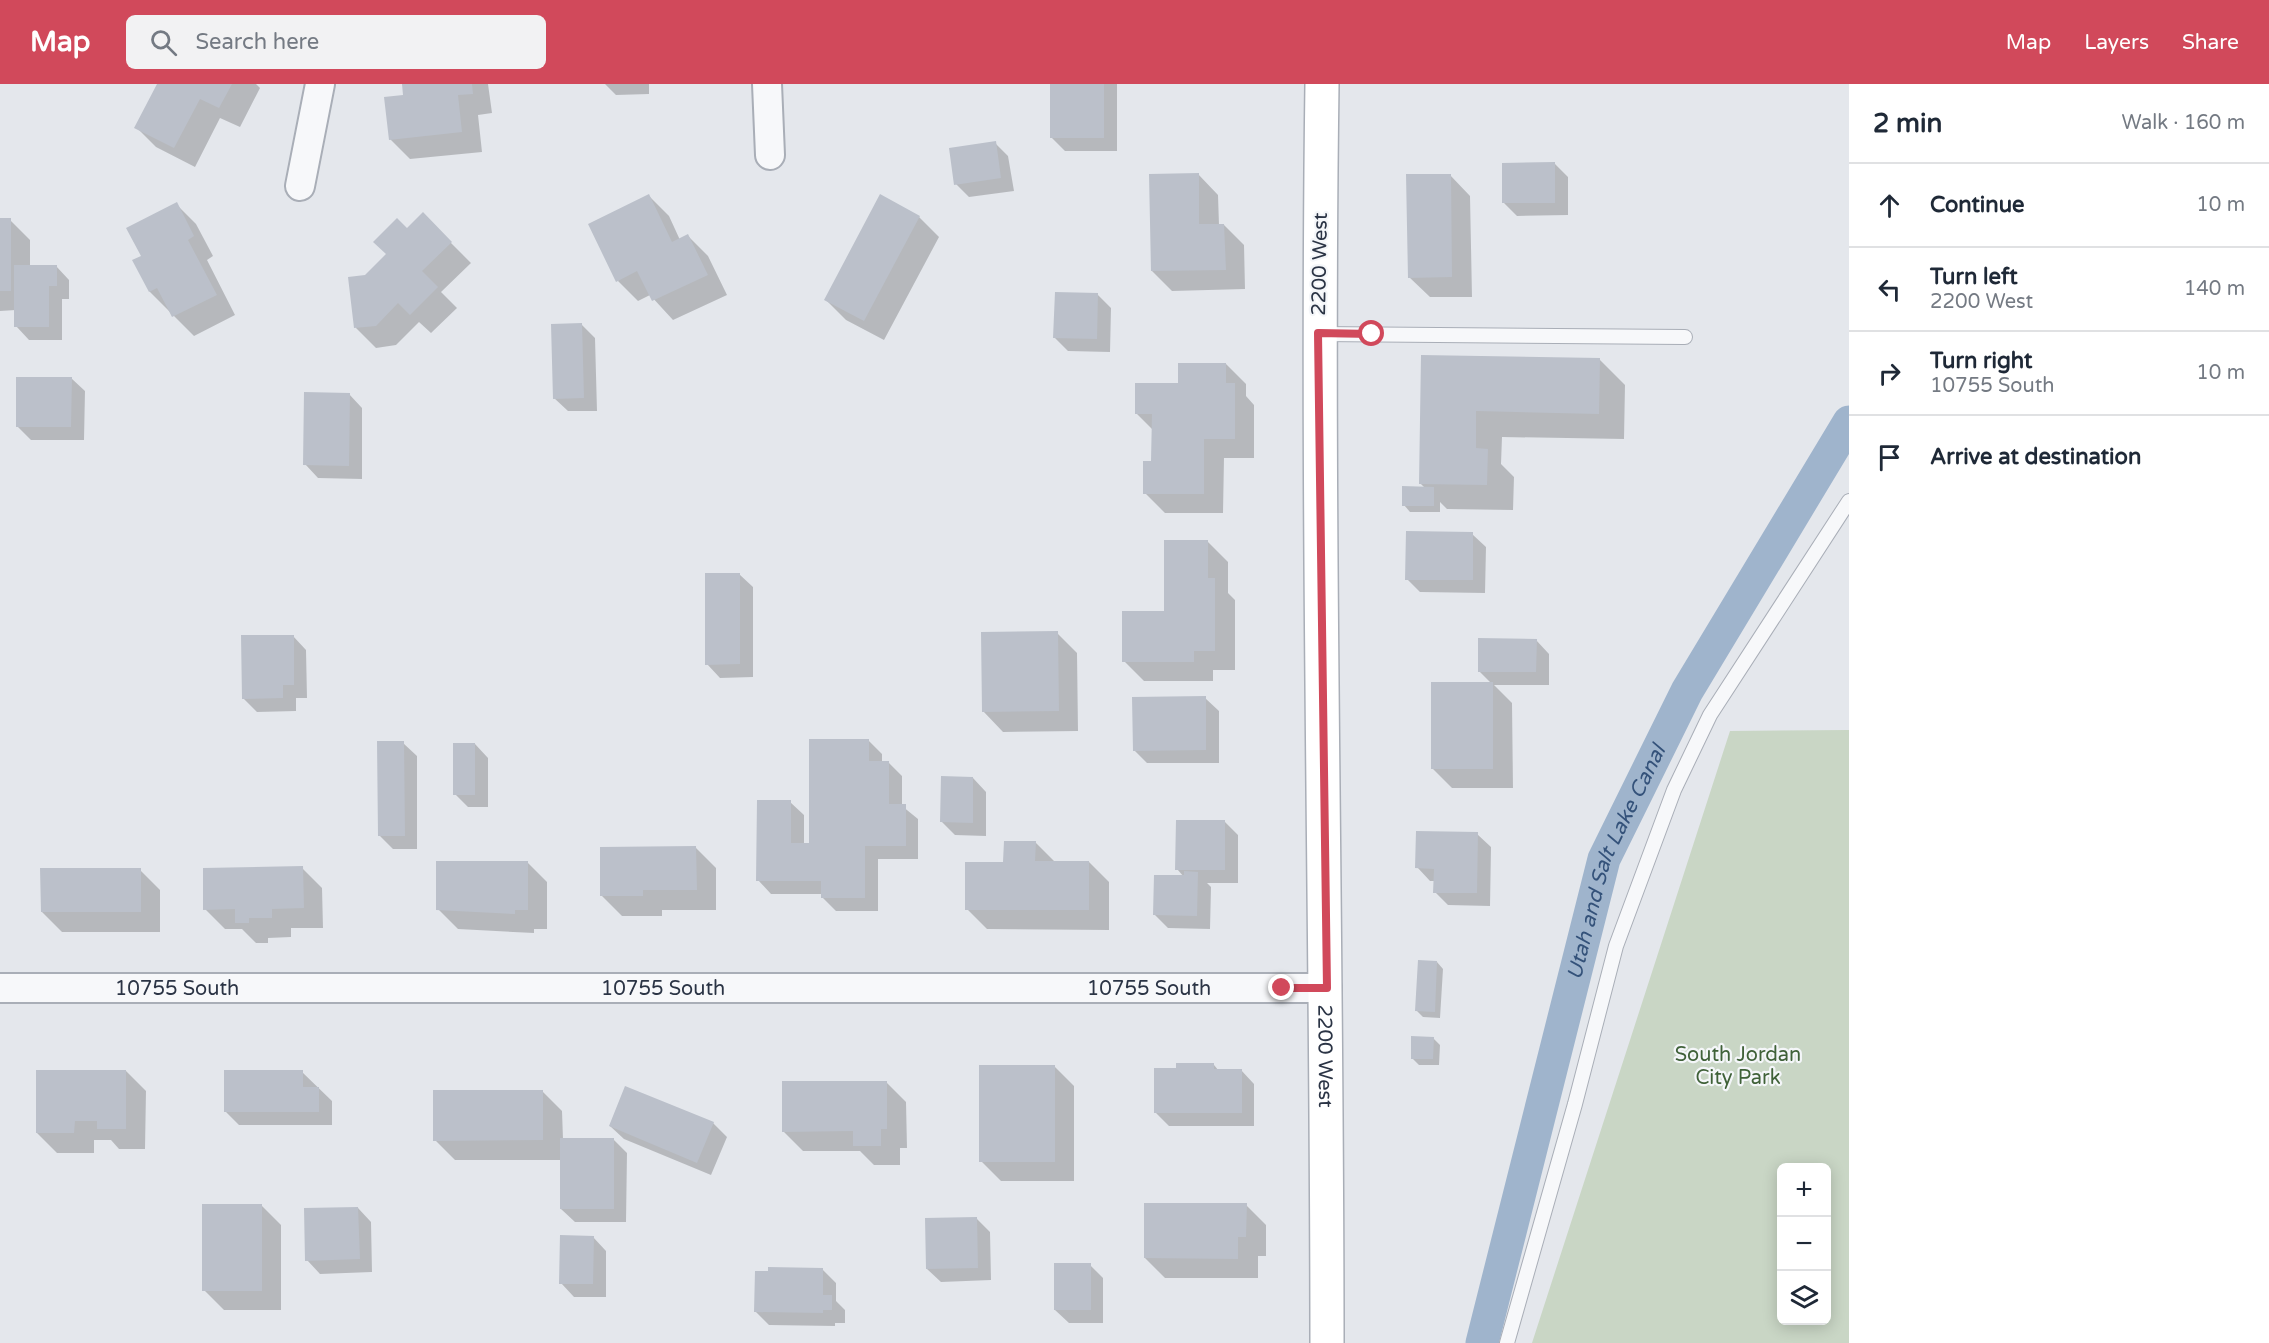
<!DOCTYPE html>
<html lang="en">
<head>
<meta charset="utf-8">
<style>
  :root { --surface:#fff; --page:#f2f2f3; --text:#1f2937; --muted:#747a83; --line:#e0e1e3; --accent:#d1495b }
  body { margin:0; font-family:"Varela Round",sans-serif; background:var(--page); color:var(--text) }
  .controls { position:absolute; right:18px; bottom:18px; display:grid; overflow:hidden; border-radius:9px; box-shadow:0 3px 15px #0003 }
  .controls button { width:54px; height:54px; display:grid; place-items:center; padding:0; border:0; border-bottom:2px solid var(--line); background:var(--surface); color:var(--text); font:30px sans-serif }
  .stop { position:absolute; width:18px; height:18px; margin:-14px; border:4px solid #d1495b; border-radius:50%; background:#fff }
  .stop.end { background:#d1495b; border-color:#fff; box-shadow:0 2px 6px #0008 }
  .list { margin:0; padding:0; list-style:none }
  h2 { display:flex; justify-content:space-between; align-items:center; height:78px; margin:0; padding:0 24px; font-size:26px }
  h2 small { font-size:20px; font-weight:400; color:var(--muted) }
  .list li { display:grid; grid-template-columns:39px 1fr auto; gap:18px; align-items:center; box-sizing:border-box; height:84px; padding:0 24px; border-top:2px solid var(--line) }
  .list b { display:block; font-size:22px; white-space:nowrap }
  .list p { margin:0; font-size:20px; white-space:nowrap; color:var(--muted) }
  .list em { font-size:20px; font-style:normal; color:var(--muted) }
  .icon { flex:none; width:33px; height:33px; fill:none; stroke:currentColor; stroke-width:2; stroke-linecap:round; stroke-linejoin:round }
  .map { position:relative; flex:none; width:1849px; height:1259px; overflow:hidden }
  header { display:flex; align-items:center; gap:36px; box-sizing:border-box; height:84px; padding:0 30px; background:var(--accent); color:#fff }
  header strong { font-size:28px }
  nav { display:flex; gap:33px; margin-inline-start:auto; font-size:21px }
  .search { width:420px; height:54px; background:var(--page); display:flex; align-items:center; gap:15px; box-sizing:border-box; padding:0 21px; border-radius:9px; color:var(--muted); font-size:22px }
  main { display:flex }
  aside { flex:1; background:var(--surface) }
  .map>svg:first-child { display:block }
</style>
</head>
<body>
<header>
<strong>Map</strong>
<div class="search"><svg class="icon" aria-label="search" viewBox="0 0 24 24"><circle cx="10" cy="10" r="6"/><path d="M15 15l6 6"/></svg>Search here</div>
<nav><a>Map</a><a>Layers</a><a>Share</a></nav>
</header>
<main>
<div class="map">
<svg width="1849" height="1259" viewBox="0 0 1849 1259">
  <rect width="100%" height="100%" fill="#e4e7ec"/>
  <path fill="#c9d6c5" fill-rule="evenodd" d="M 1849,646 L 1849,1259 L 1532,1259 L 1730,647 ZM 1782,1084 L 1826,1084 L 1826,1236 L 1782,1236 Z"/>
  <path fill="#0003" d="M 158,0 L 256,0 L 260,4 L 240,43 L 220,34 L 195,83 L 156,63 L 136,43 Z
    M 403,0 L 488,0 L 492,29 L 478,31 L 482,68 L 410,75 L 390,55 L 404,12 Z
    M 605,0 L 649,0 L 649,10 L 616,11 Z
    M 1051,0 L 1117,0 L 1117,67 L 1065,67 L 1051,53 Z
    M 995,59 L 1008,72 L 1014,107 L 969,113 L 956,100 Z
    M 1555,80 L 1568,93 L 1568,131 L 1517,132 L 1504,119 Z
    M 1198,90 L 1218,111 L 1219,141 L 1224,141 L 1244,161 L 1245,205 L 1172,207 L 1152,187 Z
    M 1450,91 L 1470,112 L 1472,213 L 1430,213 L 1409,193 Z
    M 649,112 L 669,132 L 680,156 L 688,152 L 708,172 L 727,211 L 673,236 L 650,211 L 638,217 L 618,197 Z
    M 176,120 L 196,140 L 213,172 L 207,176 L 235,231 L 194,252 L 150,208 L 134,177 L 143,173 Z
    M 423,131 L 471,179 L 441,208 L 457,224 L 431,249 L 419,238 L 396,261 L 376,264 L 356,244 L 366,192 Z
    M 919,133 L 939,153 L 884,256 L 846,236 L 826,216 Z
    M 0,136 L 10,136 L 30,156 L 30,182 L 56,182 L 69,196 L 69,215 L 62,215 L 62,256 L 29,256 L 16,242 L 16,226 L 0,227 Z
    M 1097,210 L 1111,224 L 1110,268 L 1068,267 L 1055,254 Z
    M 581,240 L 595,254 L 597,327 L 568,327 L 554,314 Z
    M 1422,273 L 1599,275 L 1625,301 L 1624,355 L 1502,353 L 1501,380 L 1514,393 L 1513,426 L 1447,425 L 1440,418 L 1440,428 L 1410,428 L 1404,421 L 1425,404 L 1420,399 Z
    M 1226,280 L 1246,300 L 1246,312 L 1254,321 L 1254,374 L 1224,374 L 1223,429 L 1165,429 L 1145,409 L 1153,378 L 1153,346 L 1136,329 L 1179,300 Z
    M 71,294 L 85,307 L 84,356 L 31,356 L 17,342 Z
    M 349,310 L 362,324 L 362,395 L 318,394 L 305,380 Z
    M 1472,450 L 1486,463 L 1485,509 L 1420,508 L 1407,495 Z
    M 1208,458 L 1228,478 L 1228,509 L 1235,516 L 1235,586 L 1213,586 L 1213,597 L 1144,597 L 1124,577 L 1166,529 Z
    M 739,490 L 753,503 L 753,593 L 720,594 L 707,580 Z
    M 1057,549 L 1077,569 L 1078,647 L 1003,648 L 983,627 Z
    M 293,552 L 306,566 L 307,614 L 296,614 L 296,627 L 257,628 L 243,614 Z
    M 1536,556 L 1549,570 L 1549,601 L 1494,601 L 1512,619 L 1513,704 L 1452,704 L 1432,684 L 1491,599 L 1479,587 Z
    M 1205,614 L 1219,627 L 1219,679 L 1147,679 L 1134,666 Z
    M 868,656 L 882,670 L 882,679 L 889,679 L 902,692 L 902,722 L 918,735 L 918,775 L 878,775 L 878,827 L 836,827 L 822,813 L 822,810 L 771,810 L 758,796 L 790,718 L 804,731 L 804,760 L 810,760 Z
    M 403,659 L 417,672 L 417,765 L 393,765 L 380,752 Z
    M 475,660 L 488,674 L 488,723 L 468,723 L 455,710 Z
    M 973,694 L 986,708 L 986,752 L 955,751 L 942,738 Z
    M 1225,738 L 1238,751 L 1238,799 L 1207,799 L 1211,803 L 1210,845 L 1168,844 L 1155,831 L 1184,793 L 1177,785 Z
    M 1477,750 L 1491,763 L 1490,822 L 1448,821 L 1435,808 L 1435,797 L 1430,797 L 1417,783 Z
    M 1035,758 L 1055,778 L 1089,778 L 1109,798 L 1109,846 L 987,845 L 967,825 L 1005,780 Z
    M 696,764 L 716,784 L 716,826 L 662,826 L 662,832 L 622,832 L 602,812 Z
    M 527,778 L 547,798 L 547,845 L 534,845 L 534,849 L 458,845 L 438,825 Z
    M 302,784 L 322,804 L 323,844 L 291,844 L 291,853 L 268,854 L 268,859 L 256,859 L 242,845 L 225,845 L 205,825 Z
    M 140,786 L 160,806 L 160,848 L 62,848 L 42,828 Z
    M 1437,878 L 1443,885 L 1440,934 L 1423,933 L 1417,927 Z
    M 1433,954 L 1440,961 L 1439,981 L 1419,981 L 1412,974 Z
    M 1214,981 L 1219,987 L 1241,986 L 1254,1000 L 1254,1042 L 1169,1042 L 1156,1029 Z
    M 1054,982 L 1074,1002 L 1074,1097 L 1001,1097 L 981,1077 Z
    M 126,987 L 146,1007 L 145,1065 L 119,1065 L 111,1056 L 94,1056 L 94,1069 L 57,1069 L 37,1049 Z
    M 302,988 L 332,1017 L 332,1041 L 239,1041 L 226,1028 Z
    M 886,998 L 906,1018 L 907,1064 L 900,1064 L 900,1081 L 874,1081 L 860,1067 L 803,1067 L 783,1047 Z
    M 542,1007 L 562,1027 L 563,1055 L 613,1055 L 627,1069 L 626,1138 L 575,1138 L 561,1125 L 561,1076 L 455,1076 L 435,1056 Z
    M 713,1039 L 727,1053 L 711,1091 L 624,1055 L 610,1042 Z
    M 261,1121 L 281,1141 L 281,1226 L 224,1226 L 204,1206 Z
    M 1246,1121 L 1266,1141 L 1266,1172 L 1258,1172 L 1258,1194 L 1165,1194 L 1145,1174 Z
    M 358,1124 L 371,1138 L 372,1188 L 320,1190 L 307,1176 Z
    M 977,1135 L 990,1148 L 991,1196 L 941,1198 L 927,1185 Z
    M 593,1153 L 606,1167 L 606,1213 L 574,1213 L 561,1199 Z
    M 1090,1181 L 1103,1194 L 1103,1239 L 1069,1239 L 1055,1226 Z
    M 822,1185 L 836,1199 L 836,1217 L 845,1226 L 845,1239 L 835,1239 L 835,1242 L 769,1241 L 755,1227 Z"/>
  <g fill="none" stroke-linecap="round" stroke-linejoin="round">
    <path stroke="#9fb4cc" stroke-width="33" id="s1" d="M 1482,1259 L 1604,775 L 1687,607 L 1849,338"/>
  </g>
  <path fill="#bbc0ca" d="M 157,0 L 232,0 L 219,24 L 200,15 L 174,64 L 134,44 Z
    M 402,0 L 472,0 L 473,10 L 458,11 L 462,48 L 389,56 L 384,13 L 403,11 Z
    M 1050,0 L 1104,0 L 1104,54 L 1050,54 Z
    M 996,57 L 1001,94 L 954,101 L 949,64 Z
    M 1555,78 L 1555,119 L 1502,119 L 1502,79 Z
    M 1199,89 L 1199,140 L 1224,140 L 1226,186 L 1151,187 L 1149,90 Z
    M 1406,90 L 1451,90 L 1452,193 L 1408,194 Z
    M 649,110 L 672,158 L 688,150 L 708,191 L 652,217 L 637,187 L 616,198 L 588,140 Z
    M 880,110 L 920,132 L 864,237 L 824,216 Z
    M 177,118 L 194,152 L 188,156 L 217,211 L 172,233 L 157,204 L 149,208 L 132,176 L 141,172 L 126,144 Z
    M 423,128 L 452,158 L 422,187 L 438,203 L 410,231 L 398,219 L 376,242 L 354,244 L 348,193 L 365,191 L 386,170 L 373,158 L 397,134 L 407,144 Z
    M 0,134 L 11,134 L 11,207 L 0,207 Z
    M 14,181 L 57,181 L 57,202 L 49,202 L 49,243 L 14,243 Z
    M 1055,208 L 1098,209 L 1097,255 L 1053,254 Z
    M 582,239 L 584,314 L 553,315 L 551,240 Z
    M 1421,271 L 1600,274 L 1599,330 L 1476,327 L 1476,364 L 1488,365 L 1487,401 L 1419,400 Z
    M 1178,279 L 1226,279 L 1226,299 L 1235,299 L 1235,355 L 1204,355 L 1204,410 L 1143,410 L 1143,377 L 1151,377 L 1152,330 L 1135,330 L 1135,299 L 1178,299 Z
    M 16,293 L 72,293 L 71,343 L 16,343 Z
    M 304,308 L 350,309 L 349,382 L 303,381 Z
    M 1402,402 L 1434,403 L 1434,422 L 1402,422 Z
    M 1406,447 L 1473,448 L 1473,496 L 1405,496 Z
    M 1164,456 L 1208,456 L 1208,494 L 1215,494 L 1215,567 L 1194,567 L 1194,578 L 1122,578 L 1122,527 L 1164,527 Z
    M 705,489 L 740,489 L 740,580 L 705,581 Z
    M 1058,547 L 1059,627 L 982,628 L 981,548 Z
    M 241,551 L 294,551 L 294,601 L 283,601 L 283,614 L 242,615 Z
    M 1478,554 L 1537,555 L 1536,588 L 1478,588 Z
    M 1431,598 L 1493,598 L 1493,685 L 1431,685 Z
    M 1206,612 L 1206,666 L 1133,667 L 1132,613 Z
    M 809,655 L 869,655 L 869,677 L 889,677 L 889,720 L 906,720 L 906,762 L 865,762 L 865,814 L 821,814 L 821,797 L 756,797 L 757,716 L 791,716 L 791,759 L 809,759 Z
    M 377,657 L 404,657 L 405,752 L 378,752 Z
    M 453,659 L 475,659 L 475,711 L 453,711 Z
    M 941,692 L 973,693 L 973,739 L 940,738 Z
    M 1176,736 L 1225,736 L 1225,786 L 1175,786 Z
    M 1416,747 L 1478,748 L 1477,809 L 1433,809 L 1434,785 L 1415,784 Z
    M 1004,757 L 1036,757 L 1035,777 L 1089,777 L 1089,826 L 965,826 L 965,778 L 1003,778 Z
    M 696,762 L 697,806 L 643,806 L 643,812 L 600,812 L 600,763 Z
    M 436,777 L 528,777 L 528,826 L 515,826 L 515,830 L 436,826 Z
    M 303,782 L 304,824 L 272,825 L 272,834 L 249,834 L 249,839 L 235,839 L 235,825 L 203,826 L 203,784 Z
    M 40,784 L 141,784 L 141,828 L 41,828 Z
    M 1184,787 L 1198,788 L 1197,832 L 1153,831 L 1154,791 L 1184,791 Z
    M 1418,876 L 1437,877 L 1435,928 L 1415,927 Z
    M 1411,952 L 1434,953 L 1433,975 L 1411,975 Z
    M 1176,979 L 1214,979 L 1214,985 L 1242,985 L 1242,1029 L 1154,1029 L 1154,984 L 1176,984 Z
    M 979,981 L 1055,981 L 1055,1078 L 979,1078 Z
    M 36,986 L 126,986 L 126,1045 L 97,1045 L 97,1037 L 75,1037 L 74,1049 L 36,1049 Z
    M 224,986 L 303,986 L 303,1003 L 319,1003 L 319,1028 L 224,1028 Z
    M 782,997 L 887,997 L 887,1045 L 881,1045 L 881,1062 L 853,1062 L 853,1047 L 782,1048 Z
    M 625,1002 L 714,1038 L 697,1079 L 609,1042 Z
    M 433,1006 L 543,1006 L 543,1056 L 433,1057 Z
    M 560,1054 L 614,1054 L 614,1125 L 560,1125 Z
    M 1144,1119 L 1247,1119 L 1246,1153 L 1238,1153 L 1238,1175 L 1144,1174 Z
    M 202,1120 L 262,1120 L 262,1207 L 202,1207 Z
    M 358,1123 L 360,1175 L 305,1177 L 304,1124 Z
    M 977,1133 L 978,1184 L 926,1185 L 925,1134 Z
    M 560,1151 L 594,1152 L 593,1200 L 559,1200 Z
    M 1054,1179 L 1091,1179 L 1091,1226 L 1054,1226 Z
    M 768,1183 L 823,1184 L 823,1211 L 832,1211 L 832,1226 L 823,1226 L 823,1229 L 754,1228 L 755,1187 L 768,1187 Z"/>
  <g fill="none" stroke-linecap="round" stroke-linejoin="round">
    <g stroke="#a9aeb7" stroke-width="16">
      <path id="lane" d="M 1320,250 L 1685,253
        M 1507,1259 L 1575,1020 L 1616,862 L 1674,706 L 1710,631 L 1849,417"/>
    </g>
    <g stroke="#a9aeb7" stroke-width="32">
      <g id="street">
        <path d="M 767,0 L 770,71"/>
        <path d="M 300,102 L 320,0"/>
        <path id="s2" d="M 0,904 L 1327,904"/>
      </g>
    </g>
    <g stroke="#a9aeb7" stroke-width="36">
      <g id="secondary">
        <path id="s3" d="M 1322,0 C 1316,420 1327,839 1327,1259"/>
      </g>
    </g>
    <use href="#lane" stroke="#f7f8fa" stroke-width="14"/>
    <use href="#street" stroke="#f7f8fa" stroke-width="28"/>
    <use href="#secondary" stroke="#fff" stroke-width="33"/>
  </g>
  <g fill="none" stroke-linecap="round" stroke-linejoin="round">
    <path stroke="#d1495b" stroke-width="8" d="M 1282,904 L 1327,904 L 1318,249 L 1372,250"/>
  </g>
  <g text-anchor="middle" stroke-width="4.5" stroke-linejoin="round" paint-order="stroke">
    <g font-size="20" fill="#2b3445" stroke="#f4f6f9">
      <text transform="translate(1319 180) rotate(-89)" y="7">2200 West</text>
      <text dy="7" stroke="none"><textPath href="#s2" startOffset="177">10755 South</textPath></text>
      <text dy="7" stroke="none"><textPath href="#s2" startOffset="663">10755 South</textPath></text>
      <text dy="7" stroke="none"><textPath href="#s2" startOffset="1149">10755 South</textPath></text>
      <text dy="7" stroke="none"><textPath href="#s3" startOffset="972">2200 West</textPath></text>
    </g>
    <g font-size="20" fill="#3f6138" stroke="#f4f6f9">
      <text x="1738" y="977">South Jordan<tspan x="1738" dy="23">City Park</tspan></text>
    </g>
    <g font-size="21" font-style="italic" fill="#34527a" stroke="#f4f6f9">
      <text dy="7" stroke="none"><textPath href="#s1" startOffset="500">Utah and Salt Lake Canal</textPath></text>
    </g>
  </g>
</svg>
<div class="controls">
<button>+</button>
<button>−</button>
<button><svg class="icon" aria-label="layers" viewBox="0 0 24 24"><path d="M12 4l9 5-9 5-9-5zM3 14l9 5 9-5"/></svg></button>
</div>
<div class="stop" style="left:1372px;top:250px"></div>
<div class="stop end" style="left:1282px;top:904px"></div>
</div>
<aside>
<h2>2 min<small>Walk · 160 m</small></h2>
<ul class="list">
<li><svg class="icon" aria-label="ahead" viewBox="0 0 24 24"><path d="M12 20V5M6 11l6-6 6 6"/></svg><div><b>Continue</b></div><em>10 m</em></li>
<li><svg class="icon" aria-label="left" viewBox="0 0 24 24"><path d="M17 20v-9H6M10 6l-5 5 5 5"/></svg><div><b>Turn left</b><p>2200 West</p></div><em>140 m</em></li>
<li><svg class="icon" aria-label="right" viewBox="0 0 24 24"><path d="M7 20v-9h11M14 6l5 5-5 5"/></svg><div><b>Turn right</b><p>10755 South</p></div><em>10 m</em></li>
<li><svg class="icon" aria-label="arrive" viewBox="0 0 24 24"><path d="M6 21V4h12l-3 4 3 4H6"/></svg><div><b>Arrive at destination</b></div></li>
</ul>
</aside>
</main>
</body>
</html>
